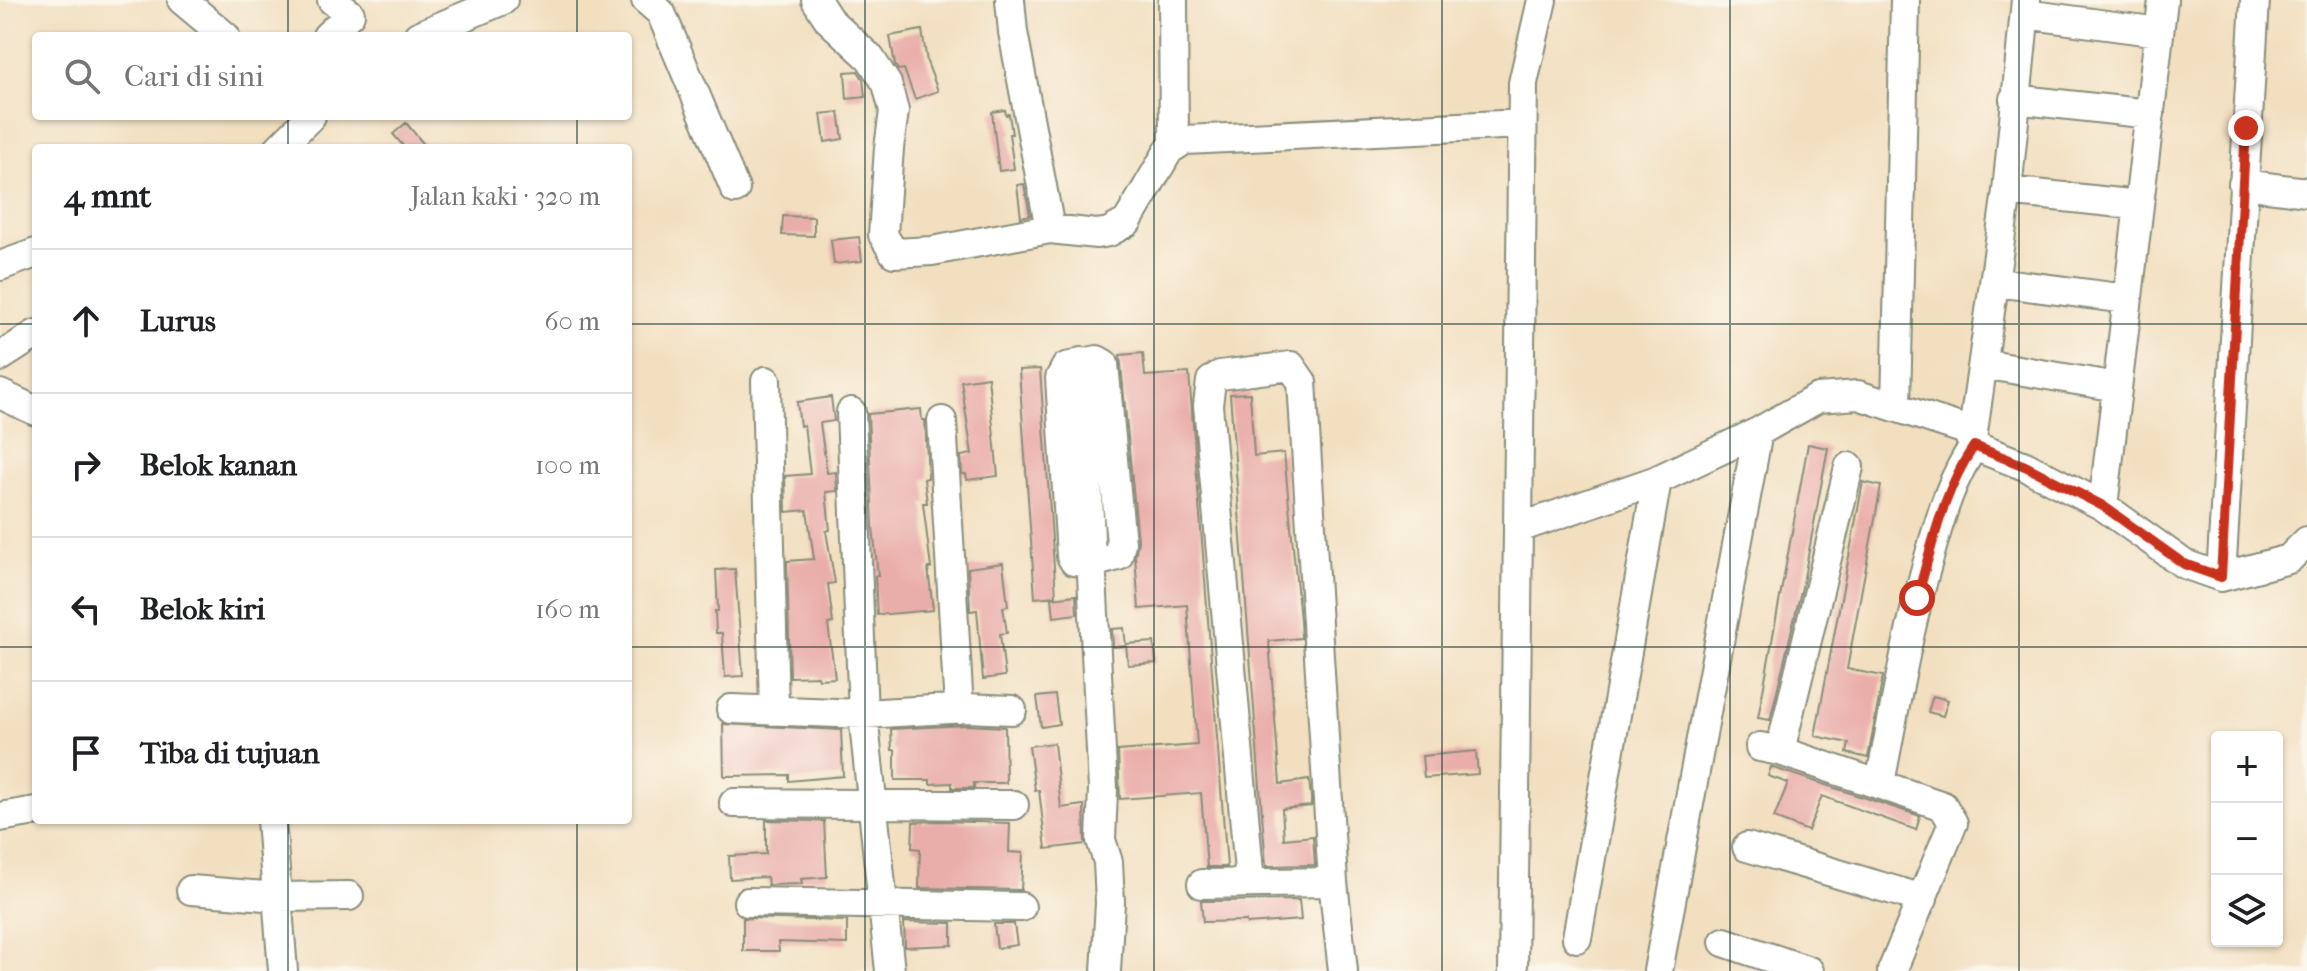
<!DOCTYPE html>
<html lang="id">
<head>
<meta charset="utf-8">
<style>
  :root { --surface:#fff; --page:#f2f2f2; --text:#202124; --muted:#757577; --line:#e0e0e0 }
  body { margin:0; font-family:"IM FELL French Canon",serif; background:var(--page); color:var(--text) }
  .controls { position:absolute; right:24px; bottom:24px; display:grid; overflow:hidden; border-radius:8px; box-shadow:0 2px 6px #0004 }
  .controls button { width:72px; height:72px; display:grid; place-items:center; padding:0; border:0; border-bottom:2px solid var(--line); background:var(--surface); color:var(--text); font:40px sans-serif }
  .stop { position:absolute; width:24px; height:24px; margin:-18px; border:6px solid #c8321e; border-radius:50%; background:#fff }
  .stop.end { background:#c8321e; border-color:#fff; box-shadow:0 2px 8px #0008 }
  .list { margin:0; padding:0; list-style:none }
  h2 { display:flex; justify-content:space-between; align-items:center; height:104px; margin:0; padding:0 32px; font-size:34px }
  h2 small { font-size:26px; font-weight:400; color:var(--muted) }
  .list li { display:grid; grid-template-columns:52px 1fr auto; gap:24px; align-items:center; box-sizing:border-box; height:144px; padding:0 32px; border-top:2px solid var(--line) }
  .list b { display:block; font-size:30px; white-space:nowrap }
  .list em { font-size:26px; font-style:normal; color:var(--muted) }
  .icon { flex:none; width:44px; height:44px; fill:none; stroke:currentColor; stroke-width:2; stroke-linecap:round; stroke-linejoin:round }
  .map { position:relative; flex:none; width:2307px; height:971px; overflow:hidden }
  .search { position:absolute; background:var(--surface); box-shadow:0 2px 6px #0004; left:32px; top:32px; width:600px; height:88px; display:flex; align-items:center; gap:20px; box-sizing:border-box; padding:0 28px; border-radius:8px; color:var(--muted); font-size:30px }
  .panel { position:absolute; background:var(--surface); box-shadow:0 2px 6px #0004; left:32px; top:144px; width:600px; height:680px; border-radius:8px }
  .map>svg:first-child { display:block }
</style>
</head>
<body>
<div class="map">
<svg width="2307" height="971" viewBox="0 0 2307 971">
  <rect width="100%" height="100%" fill="#fbf7ec"/>
  <filter id="ink" filterUnits="userSpaceOnUse"><feTurbulence type="fractalNoise" baseFrequency=".0125" numOctaves="2"/><feDisplacementMap in="SourceGraphic" scale="16" xChannelSelector="R" yChannelSelector="G"/><feConvolveMatrix kernelMatrix="1 2 1 2 8 2 1 2 1" color-interpolation-filters="sRGB"/></filter>
  <filter id="wash" filterUnits="userSpaceOnUse"><feTurbulence type="fractalNoise" baseFrequency=".006" numOctaves="4" result="noise"/><feDisplacementMap in="SourceGraphic" scale="32" xChannelSelector="R" yChannelSelector="G"/><feGaussianBlur stdDeviation="1.8" result="paint"/><feColorMatrix in="noise" values="0 0 0 0 0 0 0 0 0 0 0 0 0 0 0 0 0 1.4 0 .05"/><feComposite in="paint" operator="in"/></filter>
  <g filter="url(#wash)">
    <rect width="100%" height="100%" fill="#f2dfc0"/>
    <g id="blocks">
      <path fill="#eaaeaa" d="M 922,30 L 927,62 L 938,91 L 915,99 L 904,69 L 898,70 L 895,65 L 890,36 Z
        M 858,71 L 863,79 L 865,97 L 847,99 L 845,72 Z
        M 1005,110 L 1006,115 L 1009,114 L 1012,134 L 1009,134 L 1014,169 L 999,171 L 992,112 Z
        M 839,112 L 843,139 L 825,142 L 821,114 Z
        M 406,123 L 427,148 L 405,148 L 393,134 Z
        M 1024,184 L 1030,215 L 1021,217 L 1017,185 Z
        M 783,216 L 814,217 L 814,236 L 782,235 Z
        M 859,237 L 862,261 L 834,264 L 831,240 Z
        M 1143,353 L 1145,376 L 1189,373 L 1227,867 L 1207,867 L 1201,793 L 1120,799 L 1118,751 L 1197,745 L 1187,605 L 1139,609 L 1135,556 L 1138,541 L 1120,355 Z
        M 1040,369 L 1056,596 L 1035,598 L 1019,370 Z
        M 988,377 L 998,476 L 967,480 L 966,474 L 962,474 L 961,456 L 972,454 L 961,381 Z
        M 1250,393 L 1254,456 L 1284,453 L 1300,620 L 1301,638 L 1269,641 L 1280,784 L 1309,780 L 1311,797 L 1311,806 L 1282,809 L 1284,839 L 1313,836 L 1315,865 L 1266,866 L 1230,394 Z
        M 831,397 L 834,421 L 820,423 L 827,473 L 836,472 L 837,491 L 826,492 L 830,530 L 826,531 L 835,583 L 828,584 L 833,623 L 828,624 L 835,678 L 819,679 L 818,676 L 790,677 L 787,561 L 814,559 L 807,510 L 786,512 L 785,476 L 810,474 L 804,425 L 800,426 L 797,402 Z
        M 921,409 L 922,420 L 925,420 L 928,478 L 924,479 L 927,503 L 923,503 L 931,568 L 928,568 L 933,610 L 877,615 L 875,576 L 878,576 L 873,527 L 868,414 Z
        M 1808,444 L 1828,448 L 1803,583 L 1770,720 L 1758,718 Z
        M 1863,482 L 1881,486 L 1847,669 L 1883,676 L 1868,758 L 1847,753 L 1849,743 L 1815,736 Z
        M 1003,563 L 1008,606 L 1003,607 L 1007,633 L 1000,634 L 1005,676 L 983,679 L 977,610 L 970,611 L 968,568 Z
        M 735,569 L 743,676 L 725,677 L 722,633 L 716,633 L 715,611 L 718,611 L 716,570 Z
        M 1076,595 L 1077,614 L 1054,617 L 1052,598 Z
        M 1124,628 L 1126,646 L 1113,647 L 1112,629 Z
        M 1154,642 L 1156,663 L 1128,665 L 1126,644 Z
        M 1055,695 L 1059,724 L 1041,727 L 1037,697 Z
        M 1933,696 L 1948,700 L 1943,716 L 1928,712 Z
        M 723,724 L 841,730 L 843,776 L 789,781 L 789,775 L 724,776 Z
        M 967,725 L 1005,727 L 1006,783 L 974,783 L 974,788 L 952,788 L 952,783 L 930,784 L 930,780 L 895,780 L 895,750 L 892,750 L 891,729 Z
        M 1054,743 L 1061,808 L 1084,805 L 1085,844 L 1046,849 L 1039,790 L 1035,790 L 1029,746 Z
        M 1476,751 L 1478,774 L 1424,778 L 1422,756 Z
        M 1771,767 L 1920,816 L 1916,830 L 1822,796 L 1808,831 L 1774,818 L 1788,783 L 1768,776 Z
        M 766,820 L 824,821 L 827,877 L 801,879 L 802,884 L 768,885 L 767,877 L 730,879 L 729,856 L 766,854 Z
        M 937,821 L 1010,823 L 1009,852 L 1023,853 L 1021,890 L 919,888 L 920,849 L 912,848 L 913,822 Z
        M 1299,900 L 1301,920 L 1247,924 L 1246,921 L 1203,922 L 1201,901 Z
        M 743,918 L 847,921 L 847,944 L 778,942 L 779,951 L 743,951 Z
        M 904,922 L 952,923 L 952,945 L 905,947 Z
        M 994,924 L 1014,924 L 1017,945 L 997,948 Z"/>
    </g>
  </g>
  <g filter="url(#ink)">
    <use href="#blocks" fill-opacity="0" stroke="#888e7a" stroke-width="2"/>
    <g fill="none" stroke-linecap="round" stroke-linejoin="round">
      <g stroke="#888e7a" stroke-width="32">
        <path id="minor" d="M 182,0 L 225,36
          M 646,0 L 661,13 L 735,189
          M 816,0 L 829,20 L 870,58 L 887,84 L 894,111 L 889,148 L 883,235 L 894,253 L 932,251 L 1050,229 L 1097,234 L 1109,232 L 1127,222 L 1169,150 L 1185,140 L 1522,124
          M 1010,0 L 1013,32 L 1050,229
          M 1173,0 L 1174,145
          M 2025,14 L 2159,32
          M 327,36 L 350,14 L 332,0
          M 418,36 L 503,0
          M 2014,99 L 2150,114
          M 279,148 L 311,116
          M 2243,184 L 2307,192
          M 2007,191 L 2026,0
          M 2139,205 L 2163,0
          M 0,266 L 36,253
          M 1996,282 L 2127,299
          M 0,357 L 36,334
          M 1097,360 L 1104,364 L 1121,543 L 1118,556 L 1092,563 L 1074,561 L 1071,556 L 1060,378 L 1066,367 Z
          M 1081,362 L 1103,789 L 1101,840 L 1108,862 L 1110,903 L 1106,971
          M 1983,364 L 2117,387
          M 766,381 L 774,711
          M 0,394 L 36,411
          M 1896,407 L 1905,0
          M 851,412 L 863,714 L 890,971
          M 942,421 L 959,709
          M 1972,439 L 2007,191 L 2139,205 L 2103,506
          M 1519,528 L 1657,480 L 1758,432 L 1818,398 L 1858,395 L 1966,430 L 1974,446 L 2025,466 L 2103,506 L 2184,564 L 2221,577 L 2289,559 L 2307,541
          M 2221,577 L 2255,0
          M 731,709 L 863,714 L 967,708 L 1012,710
          M 1760,747 L 1780,751 L 1943,806 L 1953,823 L 1892,971
          M 1780,751 L 1849,467
          M 1880,783 C 1895,707 1908,629 1930,554 C 1941,516 1951,479 1974,446
          M 734,803 L 1014,805
          M 0,817 L 36,811
          M 271,820 L 283,971
          M 1747,847 L 1923,899
          M 1250,883 L 1208,405 L 1211,381 L 1220,375 L 1291,366 L 1302,382 L 1333,882 L 1343,971
          M 1202,884 L 1333,882
          M 191,890 L 277,897 L 349,896
          M 748,902 L 1021,907
          M 1577,938 L 1657,480
          M 1724,942 L 1809,971
          M 1513,971 L 1523,83 L 1542,0
          M 1658,971 L 1758,432"/>
      </g>
      <use href="#minor" stroke="#fff" stroke-width="28"/>
    </g>
  </g>
  <g fill="none" stroke-linecap="round" stroke-linejoin="round" filter="url(#ink)">
    <path stroke="#c8321e" stroke-width="10" d="M 1917,598 C 1932,546 1943,491 1974,446 L 2025,466 L 2103,506 L 2184,564 L 2221,577 L 2246,128"/>
  </g>
  <path fill="none" stroke="#1f3d34" stroke-width="2" stroke-opacity="0.55" d="M 288,0 L 288,36M 577,0 L 577,36M 865,0 L 865,971M 1154,0 L 1154,971M 1442,0 L 1442,971M 1730,0 L 1730,971M 2019,0 L 2019,971M 288,116 L 288,148M 577,116 L 577,148M 0,324 L 36,324M 628,324 L 2307,324M 0,647 L 36,647M 628,647 L 2307,647M 288,820 L 288,971M 577,820 L 577,971"/>
</svg>
<div class="controls">
<button>+</button>
<button>−</button>
<button><svg class="icon" aria-label="layers" viewBox="0 0 24 24"><path d="M12 4l9 5-9 5-9-5zM3 14l9 5 9-5"/></svg></button>
</div>
<div class="stop" style="left:1917px;top:598px"></div>
<div class="stop end" style="left:2246px;top:128px"></div>
<div class="search"><svg class="icon" aria-label="search" viewBox="0 0 24 24"><circle cx="10" cy="10" r="6"/><path d="M15 15l6 6"/></svg>Cari di sini</div>
<section class="panel">
<h2>4 mnt<small>Jalan kaki · 320 m</small></h2>
<ul class="list">
<li><svg class="icon" aria-label="ahead" viewBox="0 0 24 24"><path d="M12 20V5M6 11l6-6 6 6"/></svg><div><b>Lurus</b></div><em>60 m</em></li>
<li><svg class="icon" aria-label="right" viewBox="0 0 24 24"><path d="M7 20v-9h11M14 6l5 5-5 5"/></svg><div><b>Belok kanan</b></div><em>100 m</em></li>
<li><svg class="icon" aria-label="left" viewBox="0 0 24 24"><path d="M17 20v-9H6M10 6l-5 5 5 5"/></svg><div><b>Belok kiri</b></div><em>160 m</em></li>
<li><svg class="icon" aria-label="arrive" viewBox="0 0 24 24"><path d="M6 21V4h12l-3 4 3 4H6"/></svg><div><b>Tiba di tujuan</b></div></li>
</ul>
</section>
</div>
</body>
</html>
